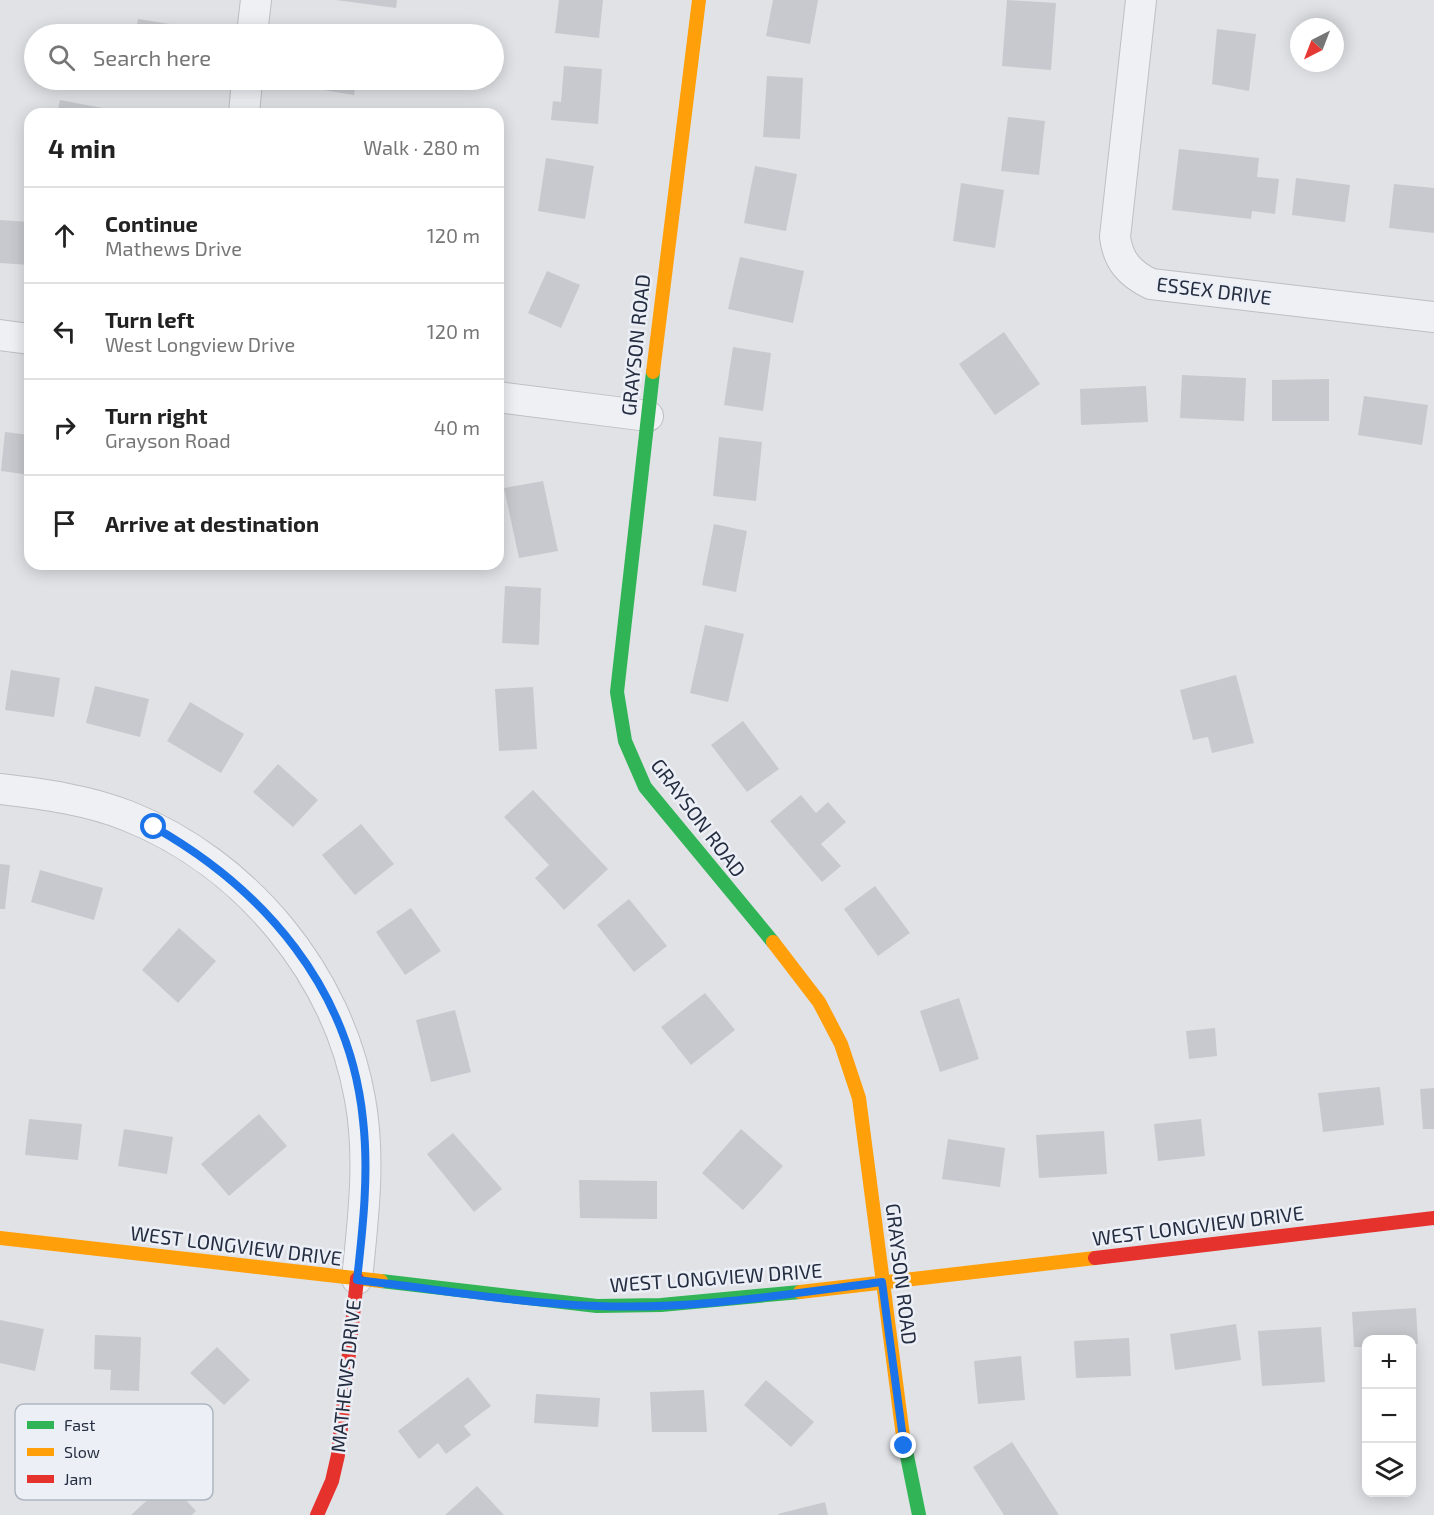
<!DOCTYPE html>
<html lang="en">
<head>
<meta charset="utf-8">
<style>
  :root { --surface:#fff; --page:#f2f2f2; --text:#222; --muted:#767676; --line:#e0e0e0 }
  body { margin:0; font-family:"Exo 2",sans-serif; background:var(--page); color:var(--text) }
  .controls { position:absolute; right:18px; bottom:18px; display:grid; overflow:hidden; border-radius:12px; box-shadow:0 3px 15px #0003 }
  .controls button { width:54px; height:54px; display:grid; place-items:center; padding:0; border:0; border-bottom:2px solid var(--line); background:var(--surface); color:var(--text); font:30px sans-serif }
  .compass { position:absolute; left:1290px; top:18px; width:54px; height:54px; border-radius:50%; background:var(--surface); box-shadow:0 3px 15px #0003; rotate:222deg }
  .stop { position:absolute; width:18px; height:18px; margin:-14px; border:4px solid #1a73e8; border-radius:50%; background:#fff }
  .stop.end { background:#1a73e8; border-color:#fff; box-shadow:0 2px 6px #0008 }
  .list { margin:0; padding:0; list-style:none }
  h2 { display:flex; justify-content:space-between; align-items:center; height:78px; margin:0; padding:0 24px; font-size:26px }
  h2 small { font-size:20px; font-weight:400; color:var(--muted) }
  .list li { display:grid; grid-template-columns:39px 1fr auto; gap:18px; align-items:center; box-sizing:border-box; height:96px; padding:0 24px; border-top:2px solid var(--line) }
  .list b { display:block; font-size:22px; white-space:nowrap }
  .list p { margin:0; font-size:20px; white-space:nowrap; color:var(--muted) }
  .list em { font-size:20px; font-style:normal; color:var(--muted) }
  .icon { flex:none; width:33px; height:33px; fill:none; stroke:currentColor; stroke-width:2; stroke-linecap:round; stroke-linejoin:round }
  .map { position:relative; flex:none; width:1434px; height:1515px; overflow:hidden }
  .search { position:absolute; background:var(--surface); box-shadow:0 3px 15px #0003; left:24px; top:24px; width:480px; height:66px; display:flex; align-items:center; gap:15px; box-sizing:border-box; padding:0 21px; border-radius:33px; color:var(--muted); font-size:22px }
  .panel { position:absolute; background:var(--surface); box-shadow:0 3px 15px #0003; left:24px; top:108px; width:480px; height:462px; border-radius:18px }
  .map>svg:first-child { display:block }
</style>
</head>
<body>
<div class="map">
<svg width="1434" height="1515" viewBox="0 0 1434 1515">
  <rect width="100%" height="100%" fill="#e0e2e6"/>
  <path fill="#c7c9ce" d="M 336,0 L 397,0 L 396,8 Z
    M 559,0 L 603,0 L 599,38 L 555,33 Z
    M 773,0 L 818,0 L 810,44 L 766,36 Z
    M 1007,0 L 1056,3 L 1051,70 L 1002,66 Z
    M 138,19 L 176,25 L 174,34 L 136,34 Z
    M 1217,29 L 1256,34 L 1249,91 L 1212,84 Z
    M 564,66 L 602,69 L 598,124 L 551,120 L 553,101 L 561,102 Z
    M 767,76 L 803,78 L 800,139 L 763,137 Z
    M 318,80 L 356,80 L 354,95 L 317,89 Z
    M 60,100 L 129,113 L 129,114 L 57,114 Z
    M 1008,117 L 1045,121 L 1039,175 L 1001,171 Z
    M 1179,149 L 1259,158 L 1257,177 L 1279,179 L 1275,214 L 1252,211 L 1251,219 L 1172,210 Z
    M 546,158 L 594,166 L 585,219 L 538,211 Z
    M 755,166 L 797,174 L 786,231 L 744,223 Z
    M 1296,178 L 1350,185 L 1345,222 L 1292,215 Z
    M 961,183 L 1004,190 L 995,248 L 953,241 Z
    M 1394,184 L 1434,188 L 1434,233 L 1389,228 Z
    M 0,220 L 30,222 L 30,265 L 0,263 Z
    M 740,257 L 804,271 L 793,323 L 728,309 Z
    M 547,271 L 580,285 L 561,328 L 528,313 Z
    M 1004,332 L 1040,384 L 995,415 L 959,364 Z
    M 733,347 L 771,353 L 763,411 L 724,405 Z
    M 1182,375 L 1246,378 L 1244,421 L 1180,418 Z
    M 1329,379 L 1329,421 L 1272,421 L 1272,380 Z
    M 1146,386 L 1148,422 L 1081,425 L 1080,389 Z
    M 1364,396 L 1428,405 L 1422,445 L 1358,435 Z
    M 5,432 L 30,435 L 30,475 L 1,471 Z
    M 719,437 L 762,442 L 756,501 L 713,496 Z
    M 543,481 L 558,551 L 519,558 L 504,488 Z
    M 714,524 L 747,531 L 736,592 L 702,585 Z
    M 505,586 L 541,588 L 539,645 L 502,643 Z
    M 705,625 L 744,634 L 728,702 L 690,693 Z
    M 11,670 L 60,678 L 54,717 L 5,710 Z
    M 1236,675 L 1254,743 L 1212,753 L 1208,737 L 1193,740 L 1180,690 Z
    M 95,686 L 149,699 L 140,737 L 86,723 Z
    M 533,687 L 537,749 L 499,751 L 495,689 Z
    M 190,702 L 244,734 L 221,773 L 167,741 Z
    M 743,721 L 779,769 L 747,792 L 711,745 Z
    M 278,764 L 318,800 L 293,827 L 253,792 Z
    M 533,790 L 608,869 L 564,910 L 535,878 L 549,865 L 504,817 Z
    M 801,795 L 816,813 L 828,802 L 846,822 L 821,844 L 841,866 L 822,882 L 770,821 Z
    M 361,824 L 394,864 L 355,895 L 322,855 Z
    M 0,864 L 10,865 L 5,909 L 0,909 Z
    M 40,870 L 103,888 L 94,920 L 31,902 Z
    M 875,886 L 910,933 L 878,956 L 844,909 Z
    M 629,899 L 667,946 L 634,972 L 597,925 Z
    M 411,908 L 441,951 L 405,975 L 376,932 Z
    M 179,928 L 216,961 L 178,1003 L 142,970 Z
    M 705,993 L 735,1030 L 691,1065 L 661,1027 Z
    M 959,998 L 979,1059 L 940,1072 L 920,1011 Z
    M 455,1010 L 471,1072 L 431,1082 L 416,1020 Z
    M 1215,1028 L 1217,1056 L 1189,1059 L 1186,1031 Z
    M 1380,1087 L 1384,1125 L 1323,1132 L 1318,1093 Z
    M 1434,1088 L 1434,1129 L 1423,1129 L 1420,1089 Z
    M 259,1114 L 287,1146 L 229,1196 L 201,1164 Z
    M 29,1119 L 82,1124 L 78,1160 L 25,1155 Z
    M 1201,1119 L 1205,1156 L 1158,1161 L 1154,1124 Z
    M 124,1129 L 173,1137 L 167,1174 L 118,1166 Z
    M 741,1129 L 783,1166 L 743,1210 L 702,1173 Z
    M 1104,1131 L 1107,1174 L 1039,1178 L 1036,1135 Z
    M 453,1133 L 502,1189 L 474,1212 L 427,1154 Z
    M 948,1139 L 1005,1148 L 1000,1187 L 942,1179 Z
    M 579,1180 L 657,1181 L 657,1219 L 580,1218 Z
    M 1416,1308 L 1418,1344 L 1412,1344 L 1412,1340 L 1366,1340 L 1366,1347 L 1354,1347 L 1352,1312 Z
    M 0,1320 L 44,1329 L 35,1371 L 0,1363 Z
    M 1236,1324 L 1241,1360 L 1175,1370 L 1170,1334 Z
    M 1321,1327 L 1325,1382 L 1262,1386 L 1258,1331 Z
    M 95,1335 L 141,1337 L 139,1391 L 110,1390 L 111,1370 L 94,1369 Z
    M 1129,1338 L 1131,1376 L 1076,1378 L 1074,1341 Z
    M 217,1347 L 250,1380 L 224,1405 L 190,1373 Z
    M 1021,1356 L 1025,1400 L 978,1404 L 974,1361 Z
    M 468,1377 L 491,1406 L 464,1426 L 471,1435 L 446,1454 L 438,1443 L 419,1459 L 398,1431 Z
    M 766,1380 L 814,1422 L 791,1447 L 744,1405 Z
    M 704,1390 L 707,1432 L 652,1432 L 650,1392 Z
    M 536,1394 L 600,1398 L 598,1427 L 534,1423 Z
    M 1012,1442 L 1059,1515 L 1004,1515 L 973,1467 Z
    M 168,1481 L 196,1511 L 192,1515 L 131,1515 Z
    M 477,1486 L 504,1515 L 445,1515 Z
    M 825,1502 L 828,1515 L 779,1515 L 778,1514 Z"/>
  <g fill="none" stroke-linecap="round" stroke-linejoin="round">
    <g stroke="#bdbfc4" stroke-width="32">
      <path id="street" d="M 1141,0 L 1115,237 C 1118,261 1130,274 1151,284 L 1434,317
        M 252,34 L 256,0
        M 244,114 L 247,80
        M 0,335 L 30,339
        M 498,397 L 648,416
        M 0,789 C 43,794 88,800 128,816 C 246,863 338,974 360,1099 C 371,1158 363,1220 357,1279"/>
    </g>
    <use href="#street" stroke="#eff0f3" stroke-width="30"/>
    <path stroke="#30b455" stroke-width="14" d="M 653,372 L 617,692 L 625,741 L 645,787 L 773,942
      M 381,1281 L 597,1306 L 661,1305 L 800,1292
      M 903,1436 L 919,1515"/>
    <path stroke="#ff9f0a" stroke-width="14" d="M 653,372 L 699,0
      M 773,942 L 819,1002 L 841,1044 L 859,1098 L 903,1436
      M 0,1238 L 381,1281
      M 800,1292 L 1095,1258"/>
    <path stroke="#e5322d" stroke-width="14" d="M 1095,1258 L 1434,1218
      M 317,1515 L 332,1481 L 338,1455 L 357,1279"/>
  </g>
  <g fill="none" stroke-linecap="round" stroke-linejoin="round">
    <path stroke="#1a73e8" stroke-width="8" d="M 154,827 C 265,890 350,989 363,1120 C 369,1173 363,1227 357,1280 C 437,1289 517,1303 597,1306 C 692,1310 788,1294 882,1282 L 904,1446"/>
  </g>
  <g text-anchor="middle" stroke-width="5" stroke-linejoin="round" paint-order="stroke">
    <g font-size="20" fill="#252d41" stroke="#ecf0f6">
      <text transform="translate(1214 291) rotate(7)" y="7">ESSEX DRIVE</text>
      <text transform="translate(636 345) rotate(-84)" y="7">GRAYSON ROAD</text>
      <text transform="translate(698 818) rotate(53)" y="7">GRAYSON ROAD</text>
      <text transform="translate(1198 1226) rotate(-7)" y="7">WEST LONGVIEW DRIVE</text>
      <text transform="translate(236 1246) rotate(7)" y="7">WEST LONGVIEW DRIVE</text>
      <text transform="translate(901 1274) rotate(83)" y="7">GRAYSON ROAD</text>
      <text transform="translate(716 1278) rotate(-4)" y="7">WEST LONGVIEW DRIVE</text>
      <text transform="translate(346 1376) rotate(-84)" y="7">MATHEWS DRIVE</text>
    </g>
  </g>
  <rect x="15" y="1404" width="198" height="96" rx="9" fill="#ecf0f6" stroke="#b0b6c0" stroke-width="1.5"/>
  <rect x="27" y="1421" width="27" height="8" fill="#30b455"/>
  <rect x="27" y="1448" width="27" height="8" fill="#ff9f0a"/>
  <rect x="27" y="1475" width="27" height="8" fill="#e5322d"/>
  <g font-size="16" fill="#252d41">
    <text x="64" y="1431">Fast</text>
    <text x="64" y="1458">Slow</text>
    <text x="64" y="1485">Jam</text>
  </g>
</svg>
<div class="controls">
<button>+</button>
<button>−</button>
<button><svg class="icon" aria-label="layers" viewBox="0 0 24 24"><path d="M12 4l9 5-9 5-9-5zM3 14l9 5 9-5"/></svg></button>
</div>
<svg class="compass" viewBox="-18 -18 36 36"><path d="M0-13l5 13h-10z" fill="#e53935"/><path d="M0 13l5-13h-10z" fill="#767676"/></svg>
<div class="stop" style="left:154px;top:827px"></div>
<div class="stop end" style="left:904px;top:1446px"></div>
<div class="search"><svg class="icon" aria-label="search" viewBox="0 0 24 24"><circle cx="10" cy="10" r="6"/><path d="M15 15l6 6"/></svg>Search here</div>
<section class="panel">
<h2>4 min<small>Walk · 280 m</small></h2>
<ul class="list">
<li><svg class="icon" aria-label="ahead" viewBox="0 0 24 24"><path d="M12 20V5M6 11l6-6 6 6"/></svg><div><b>Continue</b><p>Mathews Drive</p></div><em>120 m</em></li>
<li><svg class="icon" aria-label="left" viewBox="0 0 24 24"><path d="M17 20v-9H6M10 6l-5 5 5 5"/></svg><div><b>Turn left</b><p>West Longview Drive</p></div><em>120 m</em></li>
<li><svg class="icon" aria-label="right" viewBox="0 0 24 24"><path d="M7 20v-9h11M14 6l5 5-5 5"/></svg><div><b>Turn right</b><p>Grayson Road</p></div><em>40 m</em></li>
<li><svg class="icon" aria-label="arrive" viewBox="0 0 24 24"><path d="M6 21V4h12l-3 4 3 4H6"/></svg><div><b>Arrive at destination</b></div></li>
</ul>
</section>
</div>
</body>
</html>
